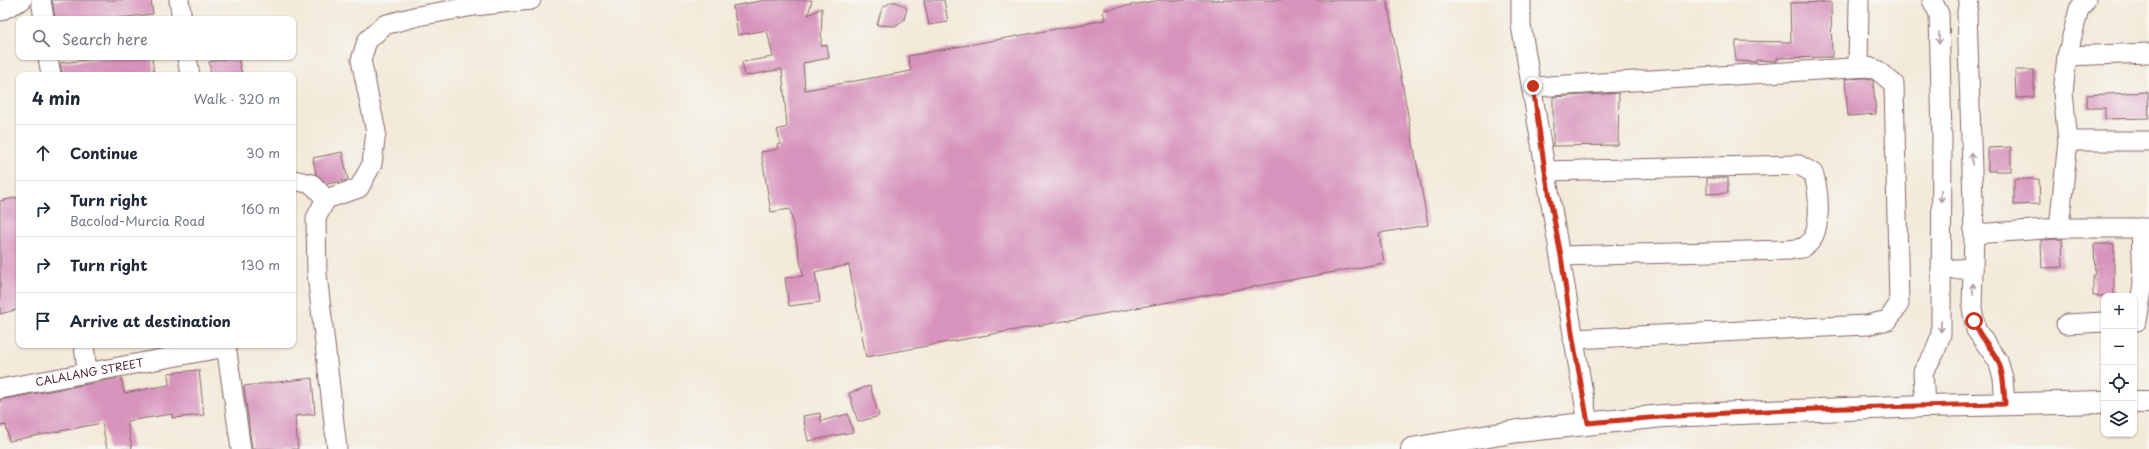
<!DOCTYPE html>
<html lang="en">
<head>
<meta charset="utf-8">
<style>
  :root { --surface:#fff; --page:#f6f6f7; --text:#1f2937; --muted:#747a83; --line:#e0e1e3 }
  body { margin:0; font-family:"Playpen Sans",sans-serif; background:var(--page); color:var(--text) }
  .controls { position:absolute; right:12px; bottom:12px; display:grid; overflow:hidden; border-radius:8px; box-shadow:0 1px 3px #0004 }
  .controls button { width:36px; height:36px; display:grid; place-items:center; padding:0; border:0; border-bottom:1px solid var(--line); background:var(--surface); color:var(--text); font:20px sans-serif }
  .stop { position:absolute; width:12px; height:12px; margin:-9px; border:3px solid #c8321e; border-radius:50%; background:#fff }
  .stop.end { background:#c8321e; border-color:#fff; box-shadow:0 1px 4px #0008 }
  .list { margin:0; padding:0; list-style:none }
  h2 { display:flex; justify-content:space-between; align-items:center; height:52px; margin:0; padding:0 16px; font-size:17px }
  h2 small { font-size:13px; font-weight:400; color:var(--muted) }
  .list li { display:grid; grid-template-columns:26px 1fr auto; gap:12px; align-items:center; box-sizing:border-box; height:56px; padding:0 16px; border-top:1px solid var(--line) }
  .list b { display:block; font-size:15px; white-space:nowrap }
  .list p { margin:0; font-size:13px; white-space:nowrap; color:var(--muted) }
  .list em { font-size:13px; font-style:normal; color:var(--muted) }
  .icon { flex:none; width:22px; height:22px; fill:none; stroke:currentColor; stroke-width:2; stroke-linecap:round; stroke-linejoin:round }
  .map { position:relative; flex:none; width:2149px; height:449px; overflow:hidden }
  .search { position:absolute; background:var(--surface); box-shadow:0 1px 3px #0004; left:16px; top:16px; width:280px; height:44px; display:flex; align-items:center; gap:10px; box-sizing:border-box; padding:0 14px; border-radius:8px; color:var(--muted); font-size:15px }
  .panel { position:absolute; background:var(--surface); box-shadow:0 1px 3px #0004; left:16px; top:72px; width:280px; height:276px; border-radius:8px }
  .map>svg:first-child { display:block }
</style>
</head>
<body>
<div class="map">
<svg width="2149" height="449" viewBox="0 0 2149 449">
  <rect width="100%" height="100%" fill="#f6f6f2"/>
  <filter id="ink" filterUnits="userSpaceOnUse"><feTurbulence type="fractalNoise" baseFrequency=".025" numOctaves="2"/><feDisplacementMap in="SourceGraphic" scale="8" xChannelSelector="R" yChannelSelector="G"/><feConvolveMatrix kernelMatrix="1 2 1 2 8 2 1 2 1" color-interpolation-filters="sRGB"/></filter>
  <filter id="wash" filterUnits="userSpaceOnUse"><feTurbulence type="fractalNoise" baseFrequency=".012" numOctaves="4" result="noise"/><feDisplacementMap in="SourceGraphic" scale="16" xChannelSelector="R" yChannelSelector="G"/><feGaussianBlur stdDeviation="0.9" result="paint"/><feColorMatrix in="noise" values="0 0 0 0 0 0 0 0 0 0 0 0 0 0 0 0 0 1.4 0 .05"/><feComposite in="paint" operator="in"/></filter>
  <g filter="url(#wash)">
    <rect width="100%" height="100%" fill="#f3ead9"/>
    <g id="blocks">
      <path fill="#d793bb" d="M 52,0 L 151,0 L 153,14 L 110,19 L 55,19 Z
        M 766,0 L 812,0 L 808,15 L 822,8 L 821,46 L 827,45 L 829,58 L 803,63 L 805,90 L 911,71 L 908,56 L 1105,20 L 1103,10 L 1160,0 L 1387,0 L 1428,225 L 1379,233 L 1384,263 L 866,357 L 849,265 L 815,272 L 820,302 L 789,306 L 785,278 L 803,276 L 790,209 L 771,212 L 761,152 L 778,149 L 777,145 L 781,144 L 777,130 L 787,127 L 782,69 L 745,76 L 742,62 L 773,57 L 767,30 L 738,35 L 733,6 Z
        M 924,0 L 944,0 L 948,22 L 929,25 Z
        M 891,2 L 896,2 L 907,8 L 904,20 L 895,26 L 877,25 L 882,8 Z
        M 1831,2 L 1832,57 L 1777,58 L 1777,61 L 1756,60 L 1756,62 L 1735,61 L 1736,41 L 1791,42 L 1790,3 Z
        M 114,57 L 152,57 L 154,75 L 62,75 L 60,63 Z
        M 233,57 L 238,57 L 242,75 L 211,75 L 209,62 Z
        M 2015,70 L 2034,70 L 2034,97 L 2016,98 Z
        M 1867,78 L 1873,81 L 1876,114 L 1848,116 L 1845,79 Z
        M 2148,92 L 2149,118 L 2105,119 L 2105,108 L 2087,108 L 2087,95 Z
        M 1619,93 L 1618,145 L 1553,146 L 1553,97 Z
        M 2011,147 L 2011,171 L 1988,171 L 1988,148 Z
        M 342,152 L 348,180 L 327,184 L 316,174 L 313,158 Z
        M 1707,178 L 1728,178 L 1728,193 L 1707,194 Z
        M 2014,179 L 2039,179 L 2040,204 L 2014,205 Z
        M 19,197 L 19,309 L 0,314 L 0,201 Z
        M 2062,239 L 2063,267 L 2042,268 L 2041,240 Z
        M 2094,244 L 2114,244 L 2114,296 L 2093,296 L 2093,275 L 2095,275 Z
        M 199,370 L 204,415 L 172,418 L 172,414 L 127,421 L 132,449 L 107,449 L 102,423 L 9,441 L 6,425 L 0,426 L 0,400 L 121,378 L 124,393 L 169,385 L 168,373 Z
        M 312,378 L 315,414 L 295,416 L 298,449 L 252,449 L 244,386 Z
        M 870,386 L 879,416 L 858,422 L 849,393 Z
        M 820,413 L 821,421 L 848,414 L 853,432 L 808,441 L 803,416 Z"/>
    </g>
  </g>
  <g filter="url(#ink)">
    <use href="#blocks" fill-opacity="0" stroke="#856668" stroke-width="1"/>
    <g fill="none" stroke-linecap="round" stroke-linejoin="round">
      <g stroke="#856668" stroke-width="21">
        <g id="street">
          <path d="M 41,0 L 44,19"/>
          <path d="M 179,0 L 182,19"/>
          <path d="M 1521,0 L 1521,25 L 1588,423"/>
          <path d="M 1969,0 L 1967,12 L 1974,234 L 1972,308 L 1976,330 L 1998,361 L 2003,378 L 2005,404"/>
          <path d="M 2086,0 L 2079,9 L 2067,56 L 2063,93 L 2068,141 L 2059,228 L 2149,228"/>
          <path d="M 0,11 L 22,0"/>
          <path d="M 2067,56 L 2149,53"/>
          <path d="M 48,57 L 51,75"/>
          <path d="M 187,57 L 190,75"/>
          <path d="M 1858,67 L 1859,0"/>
          <path d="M 1533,87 L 1868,67 L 1877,70 L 1894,84 L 1899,304 L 1888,320 L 1867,325 L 1573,339"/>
          <path d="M 2068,141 L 2149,141"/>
          <path d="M 1545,171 L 1799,165 L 1813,173 C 1819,190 1824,236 1804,247 C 1801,249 1793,249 1789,250 L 1561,256"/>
          <path d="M 293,180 L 312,184 L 326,199"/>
          <path d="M 1974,234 L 2059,228"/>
          <path d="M 1941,270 L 1973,268"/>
          <path d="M 2137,321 L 2143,284 L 2141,228"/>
          <path d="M 2066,324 L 2104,322"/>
          <path d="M 84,345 L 87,371"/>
          <path d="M 226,345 L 241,449"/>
          <path id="s1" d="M 0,389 L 226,347"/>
          <path d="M 1925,406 L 1923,372 L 1935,352 L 1941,334 L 1941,320 L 1942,138 L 1939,14 L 1932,0"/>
          <path d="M 337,449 L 317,274 L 316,218 L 326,199 L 359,188 L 372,164 L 376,132 L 361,60 L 367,41 L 384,25 L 418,16 L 474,6 L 531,0"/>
        </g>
      </g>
      <g stroke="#856668" stroke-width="24">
        <path id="primary" d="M 2134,402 L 2149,402
          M 1412,449 L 1518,431 L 1663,416 L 1925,406 L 2104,402"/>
      </g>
      <use href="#street" stroke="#fff" stroke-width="19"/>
      <use href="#primary" stroke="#fff" stroke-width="22"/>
    </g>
    <defs><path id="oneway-shaft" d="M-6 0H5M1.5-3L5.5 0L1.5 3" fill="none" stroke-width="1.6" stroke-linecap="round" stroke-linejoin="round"/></defs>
    <g stroke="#ae9aa0">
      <use href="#oneway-shaft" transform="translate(1939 38) rotate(89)"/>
      <use href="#oneway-shaft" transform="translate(1972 159) rotate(-92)"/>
      <use href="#oneway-shaft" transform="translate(1941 196) rotate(90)"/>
      <use href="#oneway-shaft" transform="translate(1973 289) rotate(-89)"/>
      <use href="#oneway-shaft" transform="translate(1941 326) rotate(91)"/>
    </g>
  </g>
  <g fill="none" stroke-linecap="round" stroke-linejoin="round" filter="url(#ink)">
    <path stroke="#c8321e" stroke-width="5" d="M 1533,86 L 1545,171 L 1561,256 L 1573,339 L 1588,423 C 1727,410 1866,407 2005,404 C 2004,390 2004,374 1998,361 C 1991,346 1978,336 1974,321"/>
  </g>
  <g text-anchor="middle" stroke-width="3" stroke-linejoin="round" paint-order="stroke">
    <g font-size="11" fill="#4a1f2b" stroke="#f6f6f2">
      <text dy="4" stroke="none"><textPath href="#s1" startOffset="91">CALALANG STREET</textPath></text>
    </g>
  </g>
</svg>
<div class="controls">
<button>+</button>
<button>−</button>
<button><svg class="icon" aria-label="locate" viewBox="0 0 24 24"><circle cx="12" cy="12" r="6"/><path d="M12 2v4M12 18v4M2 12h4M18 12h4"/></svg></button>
<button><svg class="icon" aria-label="layers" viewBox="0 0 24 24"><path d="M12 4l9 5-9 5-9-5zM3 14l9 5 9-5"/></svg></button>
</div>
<div class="stop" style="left:1974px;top:321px"></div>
<div class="stop end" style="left:1533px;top:86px"></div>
<div class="search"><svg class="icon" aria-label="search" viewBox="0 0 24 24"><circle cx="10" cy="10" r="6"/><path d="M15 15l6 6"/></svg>Search here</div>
<section class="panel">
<h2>4 min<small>Walk · 320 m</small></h2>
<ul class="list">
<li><svg class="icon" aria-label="ahead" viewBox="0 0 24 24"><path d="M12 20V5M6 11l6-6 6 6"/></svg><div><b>Continue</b></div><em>30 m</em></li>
<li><svg class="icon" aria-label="right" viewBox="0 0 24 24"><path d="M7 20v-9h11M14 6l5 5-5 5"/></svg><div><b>Turn right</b><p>Bacolod-Murcia Road</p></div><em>160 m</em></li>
<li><svg class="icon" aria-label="right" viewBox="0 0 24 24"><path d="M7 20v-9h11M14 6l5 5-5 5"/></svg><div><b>Turn right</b></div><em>130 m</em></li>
<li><svg class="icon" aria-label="arrive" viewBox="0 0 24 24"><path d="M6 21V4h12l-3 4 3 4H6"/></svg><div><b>Arrive at destination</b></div></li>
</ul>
</section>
</div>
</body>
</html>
